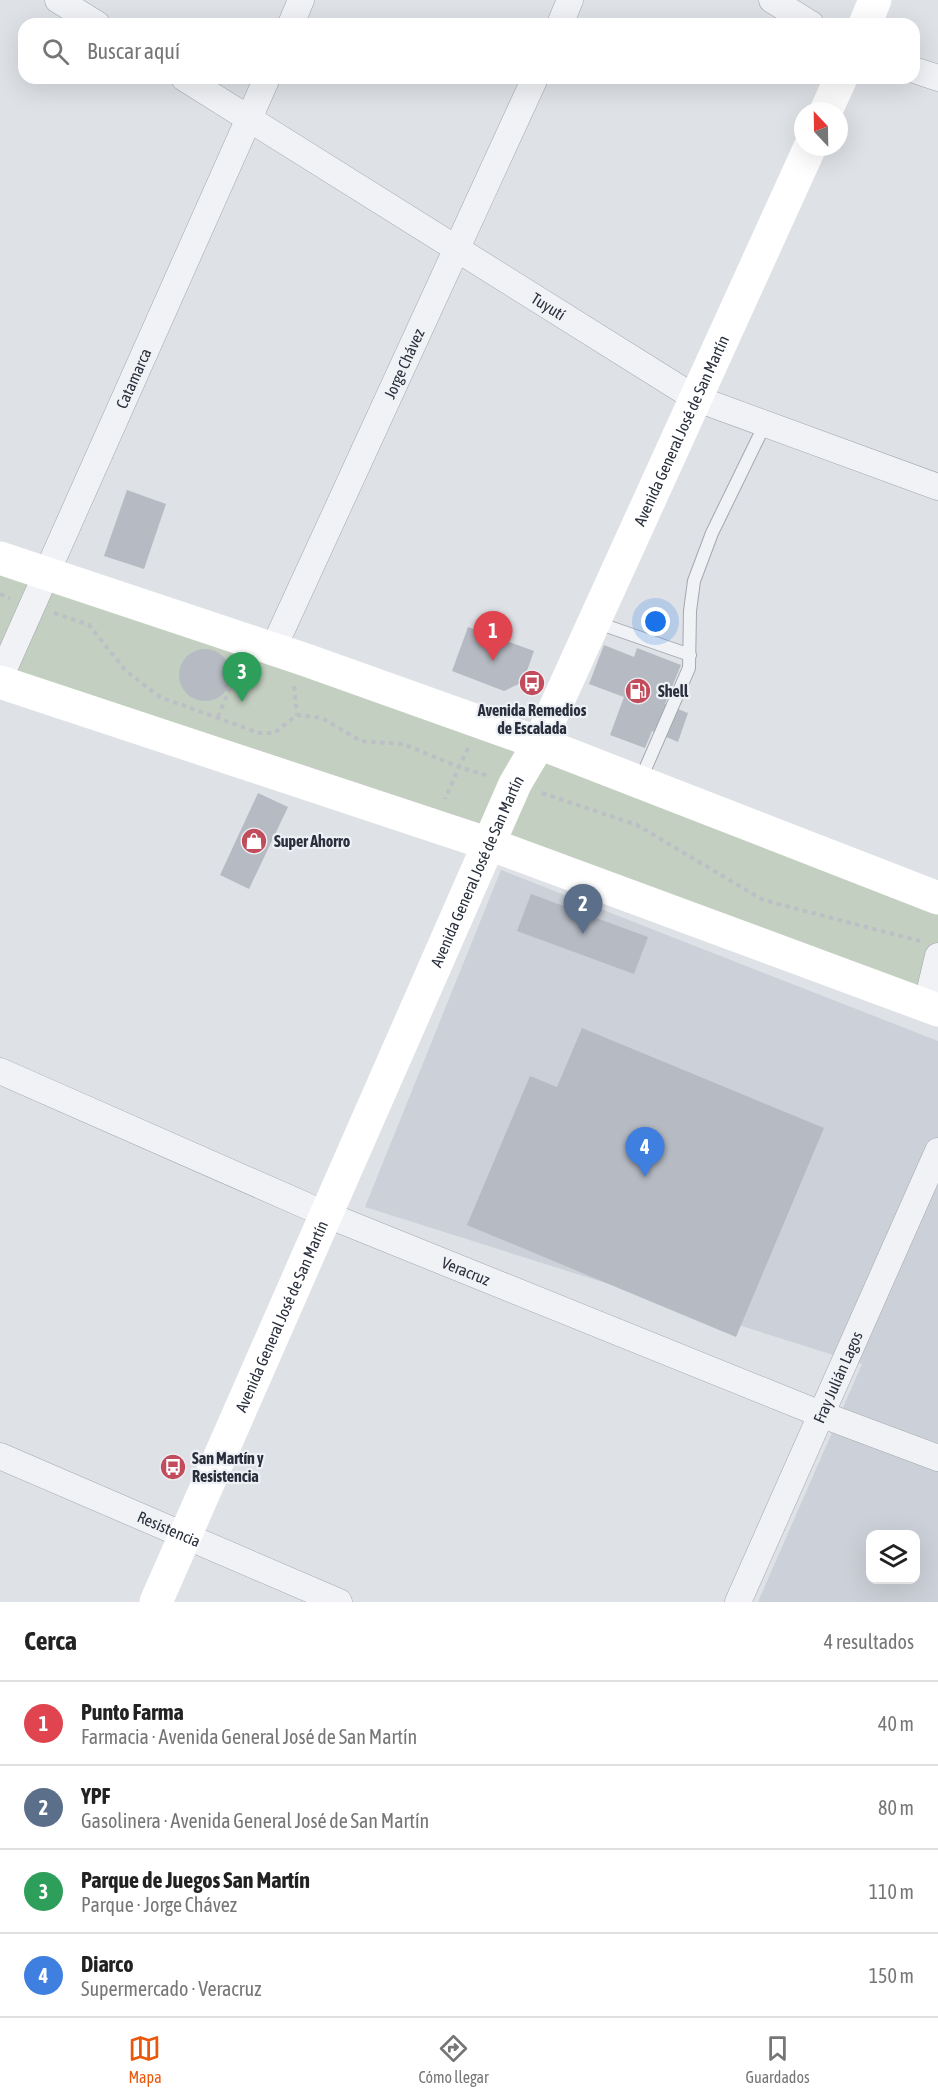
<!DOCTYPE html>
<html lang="es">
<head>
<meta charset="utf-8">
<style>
  :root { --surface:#fff; --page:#f2f2f2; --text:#222; --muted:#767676; --line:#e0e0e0; --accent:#ea580c }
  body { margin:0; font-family:"Asap Condensed",sans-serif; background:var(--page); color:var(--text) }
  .controls { position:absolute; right:18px; bottom:18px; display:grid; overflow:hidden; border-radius:12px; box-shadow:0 6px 24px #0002 }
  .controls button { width:54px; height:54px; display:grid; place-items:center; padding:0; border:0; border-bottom:2px solid var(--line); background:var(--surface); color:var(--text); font:30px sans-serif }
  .compass { position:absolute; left:794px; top:102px; width:54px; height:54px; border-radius:50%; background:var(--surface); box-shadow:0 6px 24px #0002; rotate:338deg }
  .you { position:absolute; left:656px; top:622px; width:21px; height:21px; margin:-15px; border:4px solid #fff; border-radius:50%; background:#1a73e8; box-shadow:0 0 0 9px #1a73e833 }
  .badge { display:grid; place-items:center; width:39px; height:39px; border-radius:50%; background:var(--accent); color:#fff; font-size:20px; font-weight:700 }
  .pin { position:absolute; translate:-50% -50px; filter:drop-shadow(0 2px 3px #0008) }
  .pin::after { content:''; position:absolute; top:32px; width:21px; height:18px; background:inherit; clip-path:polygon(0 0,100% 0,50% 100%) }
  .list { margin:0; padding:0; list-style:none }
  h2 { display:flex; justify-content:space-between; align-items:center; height:78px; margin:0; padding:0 24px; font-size:26px }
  h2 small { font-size:20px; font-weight:400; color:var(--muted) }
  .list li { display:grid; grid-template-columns:39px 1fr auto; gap:18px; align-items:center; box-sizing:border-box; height:84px; padding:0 24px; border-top:2px solid var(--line) }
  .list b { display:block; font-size:22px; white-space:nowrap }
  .list p { margin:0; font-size:20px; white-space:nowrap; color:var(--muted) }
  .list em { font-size:20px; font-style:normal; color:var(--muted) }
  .icon { flex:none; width:33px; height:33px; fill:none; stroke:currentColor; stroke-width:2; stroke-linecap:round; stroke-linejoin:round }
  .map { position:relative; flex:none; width:938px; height:1602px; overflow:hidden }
  .search { position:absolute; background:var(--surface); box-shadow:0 6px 24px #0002; left:18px; right:18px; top:18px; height:66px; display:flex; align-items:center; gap:15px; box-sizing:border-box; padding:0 21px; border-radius:18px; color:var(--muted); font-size:22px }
  .sheet { height:414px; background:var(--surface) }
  nav { display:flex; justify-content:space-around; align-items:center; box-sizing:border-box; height:84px; border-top:2px solid var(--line); background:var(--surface); font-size:16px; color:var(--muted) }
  nav a { display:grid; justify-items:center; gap:3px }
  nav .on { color:var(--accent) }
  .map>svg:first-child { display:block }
</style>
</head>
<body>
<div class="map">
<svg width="938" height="1602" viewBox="0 0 938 1602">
  <rect width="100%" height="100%" fill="#dee1e6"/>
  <path fill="#ccd0d8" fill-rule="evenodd" d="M 501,870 L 938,1041 L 938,1602 L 758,1602 L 862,1364 L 365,1207 ZM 870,1534 L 916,1534 L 916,1580 L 870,1580 Z"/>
  <path fill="#c3cfc0" d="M 0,558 L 938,898 L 938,1010 L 0,682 Z"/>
  <path fill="#b6bac3" d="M 127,490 L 166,504 L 144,569 L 104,556 Z
    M 468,627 L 534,651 L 523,682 L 504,691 L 452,671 Z
    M 604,645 L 634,657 L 637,648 L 681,665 L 665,704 L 688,713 L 678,742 L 652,731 L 645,748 L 610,735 L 624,697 L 589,684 Z
    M179 675a26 26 0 1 1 52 0a26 26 0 1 1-52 0Z
    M 258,793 L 288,807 L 249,889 L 220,875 Z
    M 531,894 L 648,937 L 634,974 L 517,931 Z
    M 582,1028 L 824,1128 L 736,1337 L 467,1225 L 530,1076 L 557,1087 Z"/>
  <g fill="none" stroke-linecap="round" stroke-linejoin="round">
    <g stroke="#a4a8b0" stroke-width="14">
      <path id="lane" d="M 595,622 L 690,655
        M 640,781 L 689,668 L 690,611 L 694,581 L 712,533 L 765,424"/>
    </g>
    <g stroke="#a4a8b0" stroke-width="27">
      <g id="street">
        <path d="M 58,0 L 97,24"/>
        <path d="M 772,0 L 811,24"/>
        <path d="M 291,24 L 301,0"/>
        <path d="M 560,24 L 570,0"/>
        <path d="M 914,70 L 938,78"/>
        <path id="s1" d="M 184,78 L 695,398 L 938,487"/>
        <path id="s2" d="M 273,649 L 535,78"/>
        <path id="s3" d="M 0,678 L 267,78"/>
        <path d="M 926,1006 L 938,956"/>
        <path id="s4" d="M 0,1071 L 325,1214 L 823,1415 L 938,1458"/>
        <path id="s5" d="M 0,1456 L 339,1602"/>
        <path id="s6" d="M 738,1602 L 938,1151"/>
      </g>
    </g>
    <path stroke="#bcbfc5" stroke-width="4" stroke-dasharray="4.5 4.5" stroke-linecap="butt" d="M 0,594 L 10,598
      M 54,613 L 89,625 L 126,671 L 160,697 L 259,733 L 274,733 L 297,715 L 322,718 L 361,741 L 403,744 L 459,767 L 445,799
      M 294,686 L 297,715
      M 218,717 L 238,668
      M 468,748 L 459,767 L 489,776
      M 542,793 L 637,825 L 763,900 L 920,941"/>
    <use href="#lane" stroke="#f0f2f5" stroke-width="12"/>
    <use href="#street" stroke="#f0f2f5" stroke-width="26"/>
    <g stroke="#fff" stroke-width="33">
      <path d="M 865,24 L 875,0"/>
      <path d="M 826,111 L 841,78"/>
      <path d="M 0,558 L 306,660 L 539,743 L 938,898"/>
      <path d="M 0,682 L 489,844 L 938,1010"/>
      <path id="s7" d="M 156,1602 L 515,784 L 539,743 L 810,147"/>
    </g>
  </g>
  <defs>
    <g id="bus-disc" transform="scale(1.35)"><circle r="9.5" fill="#c24c5b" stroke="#edf0f4"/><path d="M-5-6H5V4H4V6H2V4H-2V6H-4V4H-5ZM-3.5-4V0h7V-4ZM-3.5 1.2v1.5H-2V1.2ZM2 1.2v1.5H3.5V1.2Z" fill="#fff"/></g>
    <g id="fuel-disc" transform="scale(1.35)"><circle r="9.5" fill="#c24c5b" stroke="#edf0f4"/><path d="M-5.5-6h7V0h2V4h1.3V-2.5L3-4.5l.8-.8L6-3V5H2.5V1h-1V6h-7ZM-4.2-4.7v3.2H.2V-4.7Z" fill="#fff"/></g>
    <g id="shop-disc" transform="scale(1.35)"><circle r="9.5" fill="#c24c5b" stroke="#edf0f4"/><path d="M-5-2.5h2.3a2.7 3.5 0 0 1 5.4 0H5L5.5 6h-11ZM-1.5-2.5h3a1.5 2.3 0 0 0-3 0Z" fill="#fff"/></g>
  </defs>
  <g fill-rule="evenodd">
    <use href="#bus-disc" x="532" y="683"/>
    <use href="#fuel-disc" x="638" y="691"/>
    <use href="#shop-disc" x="254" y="841"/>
    <use href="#bus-disc" x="173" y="1467"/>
  </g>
  <g text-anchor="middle" stroke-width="4.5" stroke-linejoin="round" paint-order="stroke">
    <g font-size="16" fill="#292f3c" stroke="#edf0f4">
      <text dy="6" stroke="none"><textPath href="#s1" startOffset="430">Tuyutí</textPath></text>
      <text dy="6" stroke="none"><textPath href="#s2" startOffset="314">Jorge Chávez</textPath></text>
      <text dy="6" stroke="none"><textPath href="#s3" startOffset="328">Catamarca</textPath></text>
      <text dy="6" stroke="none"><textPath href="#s7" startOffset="1284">Avenida General José de San Martín</textPath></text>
      <text dy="6" stroke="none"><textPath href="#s7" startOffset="798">Avenida General José de San Martín</textPath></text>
      <text dy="6" stroke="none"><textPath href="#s4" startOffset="507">Veracruz</textPath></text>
      <text dy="6" stroke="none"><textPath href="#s7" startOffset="312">Avenida General José de San Martín</textPath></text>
      <text dy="6" stroke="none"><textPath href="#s6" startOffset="246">Fray Julián Lagos</textPath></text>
      <text dy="6" stroke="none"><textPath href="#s5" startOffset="184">Resistencia</textPath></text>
    </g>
    <g font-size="16" font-weight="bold" fill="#292f3c" stroke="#edf0f4" text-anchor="start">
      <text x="658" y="697">Shell</text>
      <text x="532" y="716" text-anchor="middle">Avenida Remedios<tspan x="532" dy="18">de Escalada</tspan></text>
      <text x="274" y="847">Super Ahorro</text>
      <text x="192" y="1464">San Martín y<tspan x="192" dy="18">Resistencia</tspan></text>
    </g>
  </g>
</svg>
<div class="controls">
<button><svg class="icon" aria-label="layers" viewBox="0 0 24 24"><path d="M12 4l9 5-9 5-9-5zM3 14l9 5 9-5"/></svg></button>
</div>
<svg class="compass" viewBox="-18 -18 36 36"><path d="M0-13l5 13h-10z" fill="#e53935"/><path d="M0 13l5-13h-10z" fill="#767676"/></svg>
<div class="you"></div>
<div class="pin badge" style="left:493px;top:661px;background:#e0444e">1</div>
<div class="pin badge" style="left:583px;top:934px;background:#5c6f8a">2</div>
<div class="pin badge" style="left:242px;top:702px;background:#2e9e5b">3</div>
<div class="pin badge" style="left:645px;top:1177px;background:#3f7fe0">4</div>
<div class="search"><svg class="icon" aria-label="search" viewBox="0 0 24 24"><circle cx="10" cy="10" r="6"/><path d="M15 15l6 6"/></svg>Buscar aquí</div>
</div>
<section class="sheet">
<h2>Cerca<small>4 resultados</small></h2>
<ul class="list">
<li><span class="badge" style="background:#e0444e">1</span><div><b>Punto Farma</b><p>Farmacia · Avenida General José de San Martín</p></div><em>40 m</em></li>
<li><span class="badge" style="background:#5c6f8a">2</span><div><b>YPF</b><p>Gasolinera · Avenida General José de San Martín</p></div><em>80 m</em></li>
<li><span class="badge" style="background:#2e9e5b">3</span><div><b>Parque de Juegos San Martín</b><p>Parque · Jorge Chávez</p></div><em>110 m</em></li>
<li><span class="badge" style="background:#3f7fe0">4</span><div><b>Diarco</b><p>Supermercado · Veracruz</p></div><em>150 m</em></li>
</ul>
</section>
<nav>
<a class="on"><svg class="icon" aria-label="map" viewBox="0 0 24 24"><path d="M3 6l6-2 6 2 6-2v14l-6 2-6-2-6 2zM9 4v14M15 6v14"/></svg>Mapa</a>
<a><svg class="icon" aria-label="directions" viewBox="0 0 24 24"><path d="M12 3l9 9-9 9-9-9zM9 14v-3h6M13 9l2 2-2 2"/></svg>Cómo llegar</a>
<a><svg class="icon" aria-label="saved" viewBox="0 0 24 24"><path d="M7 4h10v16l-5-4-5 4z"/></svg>Guardados</a>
</nav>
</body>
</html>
